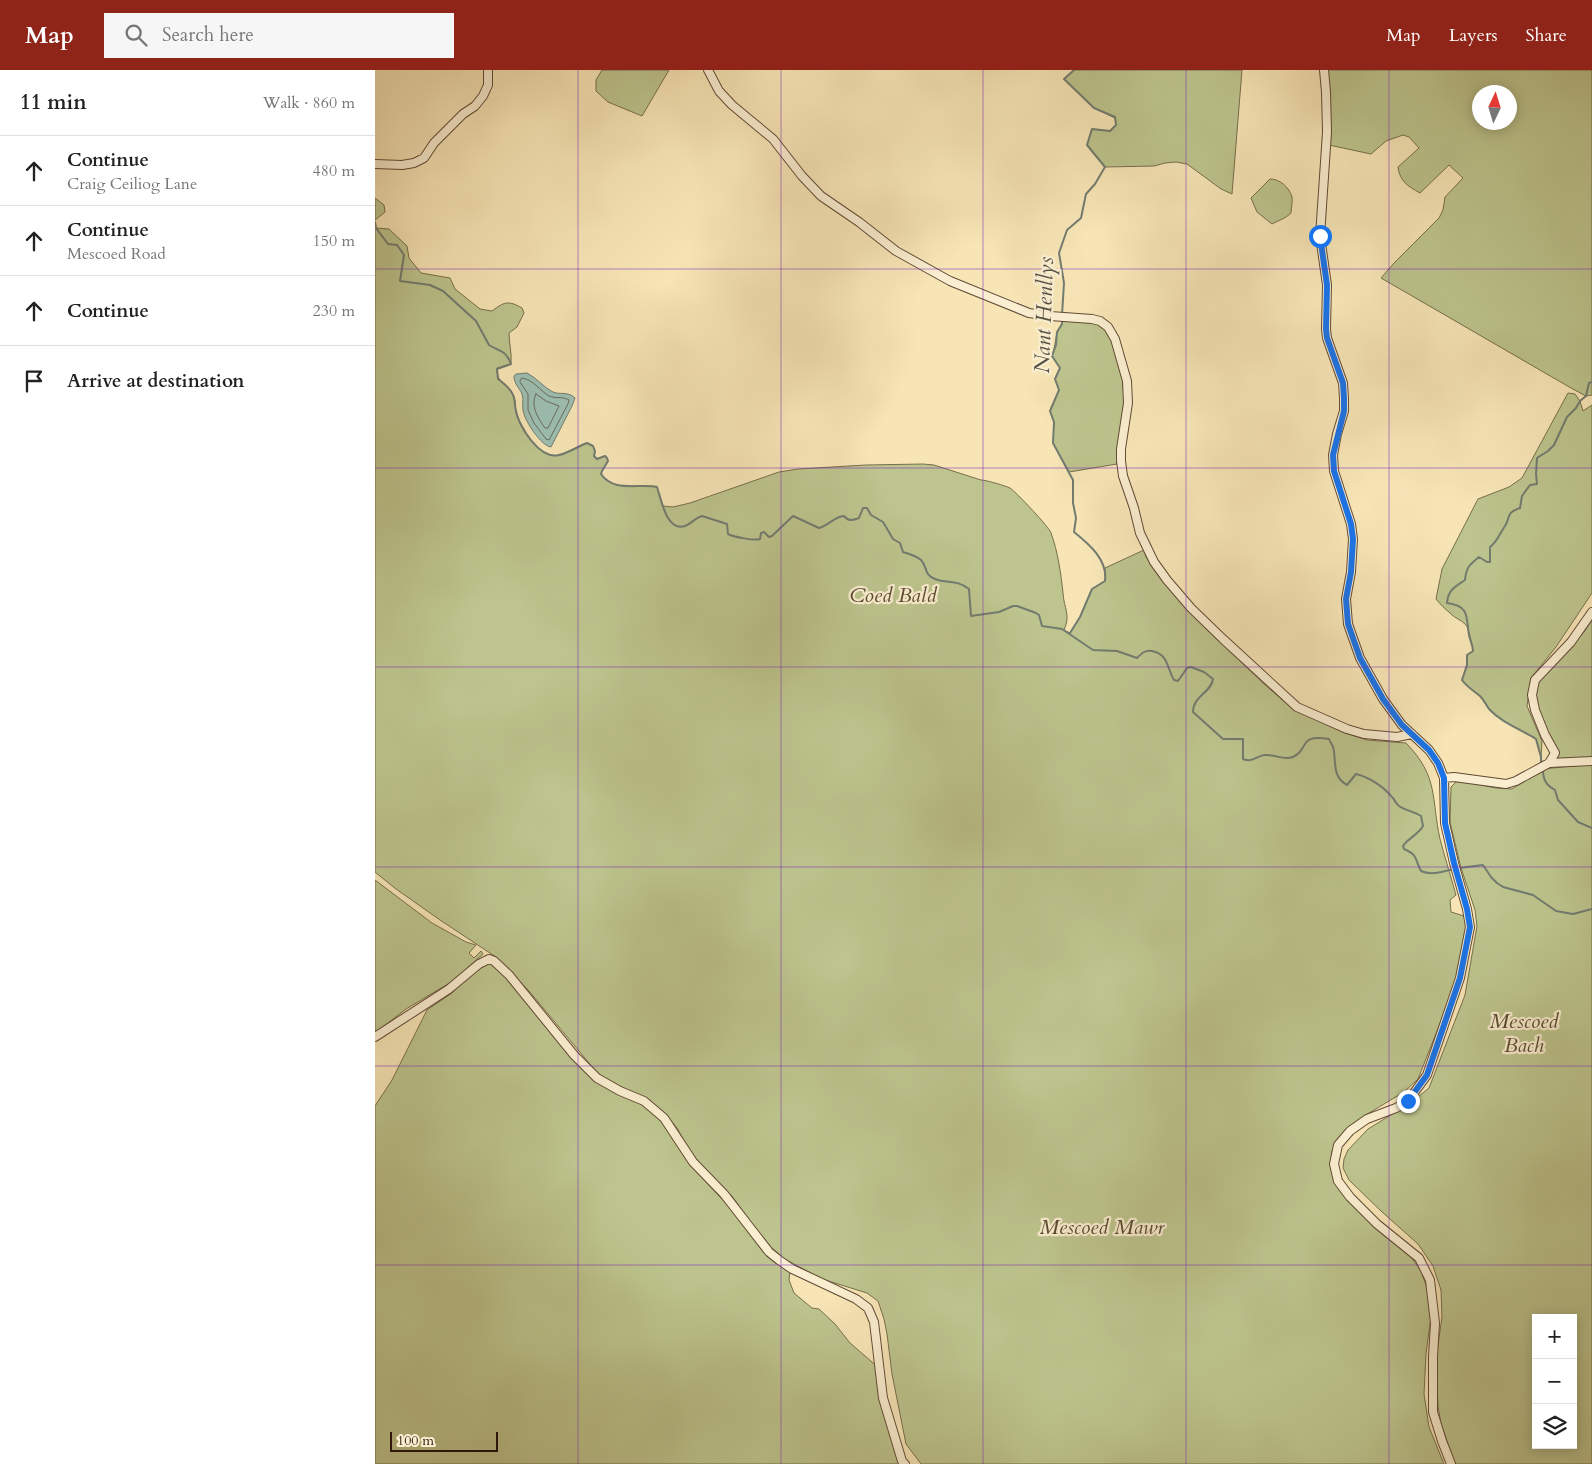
<!DOCTYPE html>
<html lang="en">
<head>
<meta charset="utf-8">
<style>
  :root { --surface:#fff; --page:#f6f6f6; --text:#222; --muted:#767676; --line:#e0e0e0; --accent:#8f2418 }
  body { margin:0; font-family:Cardo,serif; background:var(--page); color:var(--text) }
  .controls { position:absolute; right:15px; bottom:15px; display:grid; overflow:hidden; border-radius:0px; box-shadow:0 2px 12px #0003 }
  .controls button { width:45px; height:45px; display:grid; place-items:center; padding:0; border:0; border-bottom:1px solid var(--line); background:var(--surface); color:var(--text); font:25px sans-serif }
  .compass { position:absolute; left:1097px; top:15px; width:45px; height:45px; border-radius:50%; background:var(--surface); box-shadow:0 2px 12px #0003; rotate:4deg }
  .scale { position:absolute; left:15px; bottom:12px; width:108px; box-sizing:border-box; padding-left:5px; border:2px solid #31170c; border-top:0; font-size:14px; line-height:18px; white-space:nowrap; color:#31170c; -webkit-text-stroke:4px #faeed0; paint-order:stroke }
  .stop { position:absolute; width:15px; height:15px; margin:-11px; border:4px solid #1a73e8; border-radius:50%; background:#fff }
  .stop.end { background:#1a73e8; border-color:#fff; box-shadow:0 1px 5px #0008 }
  .list { margin:0; padding:0; list-style:none }
  h2 { display:flex; justify-content:space-between; align-items:center; height:65px; margin:0; padding:0 20px; font-size:21px }
  h2 small { font-size:16px; font-weight:400; color:var(--muted) }
  .list li { display:grid; grid-template-columns:32px 1fr auto; gap:15px; align-items:center; box-sizing:border-box; height:70px; padding:0 20px; border-top:1px solid var(--line) }
  .list b { display:block; font-size:19px; white-space:nowrap }
  .list p { margin:0; font-size:16px; white-space:nowrap; color:var(--muted) }
  .list em { font-size:16px; font-style:normal; color:var(--muted) }
  .icon { flex:none; width:28px; height:28px; fill:none; stroke:currentColor; stroke-width:2; stroke-linecap:round; stroke-linejoin:round }
  .map { position:relative; flex:none; width:1217px; height:1394px; overflow:hidden }
  header { display:flex; align-items:center; gap:30px; box-sizing:border-box; height:70px; padding:0 25px; background:var(--accent); color:#fff }
  header strong { font-size:24px }
  nav { display:flex; gap:28px; margin-inline-start:auto; font-size:18px }
  .search { width:350px; height:45px; background:var(--page); display:flex; align-items:center; gap:12px; box-sizing:border-box; padding:0 18px; border-radius:0px; color:var(--muted); font-size:19px }
  main { display:flex }
  aside { flex:1; background:var(--surface) }
  .map>svg:first-child { display:block }
</style>
</head>
<body>
<header>
<strong>Map</strong>
<div class="search"><svg class="icon" aria-label="search" viewBox="0 0 24 24"><circle cx="10" cy="10" r="6"/><path d="M15 15l6 6"/></svg>Search here</div>
<nav><a>Map</a><a>Layers</a><a>Share</a></nav>
</header>
<main>
<aside>
<h2>11 min<small>Walk · 860 m</small></h2>
<ul class="list">
<li><svg class="icon" aria-label="ahead" viewBox="0 0 24 24"><path d="M12 20V5M6 11l6-6 6 6"/></svg><div><b>Continue</b><p>Craig Ceiliog Lane</p></div><em>480 m</em></li>
<li><svg class="icon" aria-label="ahead" viewBox="0 0 24 24"><path d="M12 20V5M6 11l6-6 6 6"/></svg><div><b>Continue</b><p>Mescoed Road</p></div><em>150 m</em></li>
<li><svg class="icon" aria-label="ahead" viewBox="0 0 24 24"><path d="M12 20V5M6 11l6-6 6 6"/></svg><div><b>Continue</b></div><em>230 m</em></li>
<li><svg class="icon" aria-label="arrive" viewBox="0 0 24 24"><path d="M6 21V4h12l-3 4 3 4H6"/></svg><div><b>Arrive at destination</b></div></li>
</ul>
</aside>
<div class="map">
<svg width="1217" height="1394" viewBox="0 0 1217 1394">
  <rect width="100%" height="100%" fill="#f7e5b6"/>
  <filter id="stains"><feTurbulence type="fractalNoise" baseFrequency=".004" numOctaves="4"/><feColorMatrix values="0 0 0 0 .2 0 0 0 0 .09 0 0 0 0 .02 0 0 0 .5 -.17"/></filter>
  <radialGradient id="worn" r=".72"><stop offset=".6" stop-color="#630" stop-opacity="0"/><stop offset="1" stop-color="#630" stop-opacity=".3"/></radialGradient>
  <path fill="#bdc48d" stroke="#776e4c" fill-rule="evenodd" d="M 227,0 L 294,0 L 267,46 L 233,32 L 221,21 L 221,10 Z
    M 699,0 L 867,0 L 857,124 L 846,119 L 812,94 L 801,92 L 790,93 L 779,96 L 730,97 L 712,75 L 717,59 L 735,61 L 741,55 L 740,48 L 719,38 L 689,9 Z
    M 953,0 L 1217,0 L 1217,325 L 1211,326 L 1196,318 L 1006,208 L 1019,193 L 1064,148 L 1068,140 L 1070,127 L 1088,108 L 1074,95 L 1045,123 C 1033,116 1025,112 1023,97 L 1044,78 L 1034,67 L 1028,65 L 1011,71 L 996,84 L 954,75 ZM 1104,22 L 1134,22 L 1134,52 L 1104,52 Z
    M 895,109 C 905,109 914,117 917,127 C 918,131 916,138 916,143 C 910,149 904,150 897,154 L 882,142 L 876,128 Z
    M 0,128 L 9,135 L 10,142 L 0,150 Z
    M 0,152 L 1,158 L 14,159 L 32,176 L 34,188 L 46,203 L 75,208 L 80,219 L 105,239 L 117,241 C 129,232 133,230 147,238 L 149,243 L 142,257 L 134,263 C 134,274 137,283 136,294 L 122,298 C 121,314 134,314 139,327 C 141,332 140,337 141,342 C 144,357 165,390 184,385 C 192,383 203,376 212,373 L 218,376 L 220,381 L 219,386 L 221,389 L 230,386 L 232,388 L 233,391 L 227,401 L 226,404 C 239,423 264,413 282,417 L 288,436 L 298,437 L 315,433 L 404,402 L 423,399 L 491,395 L 548,394 L 559,395 L 606,410 C 611,410 631,416 635,418 C 641,422 675,458 676,463 C 683,482 686,504 688,523 C 689,539 696,545 689,560 L 695,563 L 705,547 L 717,519 L 730,511 L 730,498 L 769,480 L 771,487 L 785,508 L 819,547 L 889,614 L 917,638 L 967,662 L 992,670 L 1031,673 C 1064,707 1056,728 1065,769 C 1070,788 1076,807 1081,825 L 1075,830 L 1076,842 L 1089,846 L 1092,854 L 1079,918 L 1043,1009 L 1029,1022 L 989,1046 L 965,1068 L 957,1081 L 956,1097 L 962,1115 L 1034,1184 L 1046,1201 L 1052,1218 L 1056,1247 L 1051,1284 L 1049,1324 L 1054,1357 L 1069,1394 L 546,1394 L 531,1374 L 517,1304 L 512,1264 L 509,1249 L 503,1231 L 492,1223 L 447,1209 L 408,1188 L 396,1177 L 378,1155 L 357,1126 L 320,1090 L 302,1058 L 293,1047 L 272,1029 L 234,1011 L 224,1005 L 154,921 L 121,887 L 65,850 L 21,819 L 0,802 Z
    M 687,250 L 719,252 L 732,260 L 739,278 L 747,306 L 750,333 L 743,377 L 742,394 L 694,402 L 678,373 L 679,352 L 675,341 L 684,320 L 680,309 L 685,298 L 677,286 C 680,278 680,271 682,263 C 684,258 687,256 687,250 Z
    M 1193,323 L 1200,324 L 1205,331 L 1208,341 L 1217,335 L 1217,523 L 1181,577 L 1156,608 L 1152,636 L 1167,671 L 1166,687 L 1161,669 C 1145,659 1127,653 1114,639 C 1111,635 1109,630 1105,626 C 1099,621 1092,617 1087,610 L 1092,595 L 1092,585 L 1098,581 C 1098,577 1093,557 1091,555 C 1087,550 1079,548 1075,543 C 1070,539 1065,534 1061,529 L 1067,499 L 1103,429 L 1134,417 L 1147,408 Z
    M 1217,550 L 1217,689 L 1182,690 L 1184,682 L 1172,662 L 1164,641 L 1161,624 L 1164,611 L 1209,562 Z
    M 1217,694 L 1217,1394 L 1080,1394 L 1066,1354 L 1063,1336 L 1061,1288 L 1067,1247 L 1066,1220 L 1058,1196 L 1043,1174 L 1006,1141 L 974,1110 L 968,1098 L 969,1089 L 973,1080 L 993,1059 L 1037,1032 L 1054,1018 L 1090,925 L 1102,856 L 1100,840 L 1086,798 L 1075,752 L 1076,717 L 1081,712 L 1086,711 L 1121,718 L 1137,719 L 1168,699 ZM 1161,1248 L 1198,1248 L 1198,1375 L 1161,1375 Z
    M 0,810 L 57,853 L 91,872 L 101,875 L 94,883 L 99,888 L 106,881 L 108,884 L 78,911 L 31,939 L 0,963 Z
    M 116,893 L 125,899 L 192,981 L 215,1006 L 228,1016 L 266,1033 L 286,1048 L 316,1096 L 358,1141 L 390,1184 L 415,1201 L 414,1210 L 419,1223 L 437,1238 L 444,1239 L 460,1254 L 475,1273 L 504,1298 L 508,1328 L 530,1394 L 0,1394 L 0,1036 L 17,1010 L 52,940 L 77,923 L 104,897 Z"/>
  <path fill="#9dbfb2" stroke="#727c70" d="M 152,303 C 162,308 168,317 178,322 C 185,325 193,321 200,328 L 197,336 L 176,377 C 166,376 149,350 148,340 C 147,335 149,329 147,324 C 144,317 139,314 139,306 L 141,304 Z"/>
  <g fill="none" stroke-linecap="round" stroke-linejoin="round">
    <path stroke="#676b5f" stroke-width="1" d="M 147,308 C 159,310 164,320 174,326 C 181,329 187,326 194,330 L 193,334 L 174,370 L 171,369 L 159,353 L 153,340 L 153,324 L 145,312 Z
      M 161,324 L 171,331 L 184,336 L 173,358 L 170,358 C 163,348 155,336 161,324 Z"/>
    <path stroke="#727c70" stroke-width="2" d="M 0,152 L 1,158 L 13,174 L 22,175 L 29,185 L 25,211 L 55,215 L 68,221 L 101,251 L 114,275 C 125,282 130,279 136,294 L 122,299 L 123,309 C 128,313 134,317 137,323 C 141,329 139,335 141,341 C 144,357 165,390 184,385 C 191,384 204,376 212,373 L 218,376 L 220,381 L 219,386 L 222,389 L 230,386 L 232,388 L 233,391 L 227,401 L 226,404 C 239,423 264,413 282,417 C 286,428 291,462 310,456 C 316,454 320,448 327,446 L 352,454 L 353,464 C 359,467 379,471 385,469 L 386,463 L 389,462 L 394,467 L 397,466 L 418,446 L 444,458 C 454,455 459,447 469,446 C 474,452 478,450 484,448 L 488,438 L 492,438 L 496,445 L 508,452 L 511,457 L 518,469 L 525,473 L 528,482 C 534,484 542,486 546,490 C 553,497 548,504 560,509 C 573,514 581,509 594,519 L 596,546 L 624,542 L 638,536 L 642,536 L 661,543 L 664,545 L 667,556 L 687,559 L 718,580 L 742,581 L 762,588 C 767,583 770,580 777,581 C 793,584 792,598 799,610 L 803,611 L 812,598 L 816,597 L 829,602 L 838,609 C 836,623 818,626 818,642 L 848,669 L 868,669 L 868,689 C 877,693 881,686 890,685 C 900,684 909,691 918,687 C 935,679 922,664 954,669 C 955,672 957,674 958,677 C 962,691 956,706 972,715 L 981,704 C 994,707 1009,717 1017,727 C 1020,730 1021,734 1024,736 C 1029,740 1038,741 1046,746 L 1048,756 C 1043,765 1033,768 1028,776 L 1029,779 C 1044,786 1039,788 1046,801 C 1057,806 1069,801 1079,799
      M 687,245 L 689,213 L 684,183 L 692,160 L 706,148 L 711,124 L 720,114 L 730,97 L 712,75 L 717,59 L 735,61 L 741,55 L 740,47 L 719,38 L 689,9 L 699,0
      M 687,250 L 687,254 L 682,262 L 681,275 L 677,286 L 685,298 L 680,309 L 684,320 L 675,341 L 679,352 L 678,373 L 698,410 L 698,433 L 701,448 L 699,462 C 714,474 733,490 730,511 L 717,519 L 705,547 L 695,563
      M 1166,693 L 1166,687 L 1161,669 C 1145,659 1127,653 1114,639 C 1111,635 1109,630 1105,626 C 1099,621 1092,617 1087,610 L 1092,595 L 1092,585 L 1098,581 C 1098,575 1095,571 1094,565 C 1091,547 1095,536 1072,533 C 1073,520 1080,517 1090,510 C 1091,498 1094,495 1104,487 L 1112,492 L 1115,492 L 1115,477 C 1122,472 1125,463 1130,456 C 1136,447 1130,443 1145,438 L 1147,426 L 1155,415 L 1162,414 L 1161,404 L 1162,388 L 1173,381 L 1179,375 L 1192,347 L 1201,338 L 1205,331 L 1211,326 L 1214,313 L 1217,312
      M 1168,699 C 1168,710 1171,715 1180,720 L 1183,730 L 1203,752 L 1217,758
      M 1084,798 L 1108,795 L 1116,807 L 1122,813 L 1128,817 L 1158,825 L 1181,841 L 1198,844 L 1217,839"/>
    <g stroke="#624a36" stroke-width="10">
      <path id="minor" d="M 333,0 L 344,21 L 357,35 L 398,69 L 427,106 L 446,126 L 484,152 L 521,181 L 575,211 L 654,243 L 675,246 L 717,249 L 725,251 L 733,257 L 740,269 L 752,311 L 753,333 L 746,379 L 746,391 L 748,406 L 759,438 L 765,463 L 779,492 L 792,510 L 816,538 L 848,569 L 922,637 L 972,659 L 989,664 L 1022,667 L 1037,664
        M 949,0 L 951,22 L 952,62 L 945,166 L 952,215 L 951,259 L 952,268 L 968,313 L 969,328 L 969,341 L 962,364 L 958,385 L 959,401 L 976,454 L 978,469 L 976,502 L 971,529 L 973,554 L 985,588 L 1008,629 L 1027,655 L 1054,680 L 1063,693 L 1069,708 L 1070,753 L 1079,793 L 1092,839 L 1095,857 L 1085,908 L 1052,1005 L 1033,1031 L 1021,1038 L 992,1049 L 975,1061 L 963,1075 L 959,1094 L 963,1111 L 975,1127 L 1002,1154 L 1044,1188 L 1055,1210 L 1060,1253 L 1058,1287 L 1058,1342 L 1067,1371 L 1076,1394
        M 0,94 L 27,95 L 39,93 L 49,88 L 59,73 L 88,44 L 100,36 L 108,26 L 113,15 L 113,0
        M 1174,693 L 1180,683 L 1170,665 L 1160,640 L 1157,625 L 1160,610 L 1196,572 L 1217,542
        M 1069,708 L 1079,707 L 1131,714 L 1141,711 L 1174,693 L 1217,691
        M 0,967 L 74,919 L 104,894 L 114,889 L 119,891 L 134,905 L 199,985 L 222,1008 L 245,1021 L 269,1031 L 289,1048 L 318,1092 L 349,1124 L 394,1182 L 404,1190 L 417,1199 L 481,1229 L 493,1238 L 499,1252 L 508,1328 L 527,1391 L 530,1394"/>
    </g>
    <use href="#minor" stroke="#faeed0" stroke-width="8"/>
  </g>
  <g fill="none" stroke-linecap="round" stroke-linejoin="round">
    <path stroke="#1a73e8" stroke-width="6" d="M 945,166 L 952,215 L 951,259 L 952,268 L 968,313 L 969,328 L 969,341 L 958,385 L 959,401 L 976,454 L 978,469 L 976,502 L 971,529 L 973,554 L 985,588 L 1008,629 L 1027,655 L 1054,680 L 1063,693 L 1069,708 L 1070,753 L 1079,793 L 1092,839 L 1095,857 L 1085,908 L 1052,1005 L 1033,1031"/>
  </g>
  <path fill="none" stroke="#7b2cbf" stroke-width="1" stroke-opacity="0.55" d="M 203,0 L 203,1394M 406,0 L 406,1394M 608,0 L 608,1394M 811,0 L 811,1394M 1014,0 L 1014,1394M 0,199 L 1217,199M 0,398 L 1217,398M 0,597 L 1217,597M 0,797 L 1217,797M 0,996 L 1217,996M 0,1195 L 1217,1195"/>
  <g text-anchor="middle" stroke-width="4.5" stroke-linejoin="round" paint-order="stroke">
    <g font-size="21" font-style="italic" fill="#5b4b33" stroke="#faeed0">
      <text x="518" y="532">Coed Bald</text>
      <text x="1149" y="958">Mescoed<tspan x="1149" dy="24">Bach</tspan></text>
      <text x="727" y="1164">Mescoed Mawr</text>
    </g>
    <g font-size="22" font-style="italic" fill="#575246" stroke="#faeed0">
      <text transform="translate(668 245) rotate(-88)" y="8">Nant Henllys</text>
    </g>
  </g>
  <rect width="100%" height="100%" filter="url(#stains)"/>
  <rect width="100%" height="100%" fill="url(#worn)"/>
</svg>
<div class="controls">
<button>+</button>
<button>−</button>
<button><svg class="icon" aria-label="layers" viewBox="0 0 24 24"><path d="M12 4l9 5-9 5-9-5zM3 14l9 5 9-5"/></svg></button>
</div>
<svg class="compass" viewBox="-18 -18 36 36"><path d="M0-13l5 13h-10z" fill="#e53935"/><path d="M0 13l5-13h-10z" fill="#767676"/></svg>
<div class="scale">100 m</div>
<div class="stop" style="left:945px;top:166px"></div>
<div class="stop end" style="left:1033px;top:1031px"></div>
</div>
</main>
</body>
</html>
